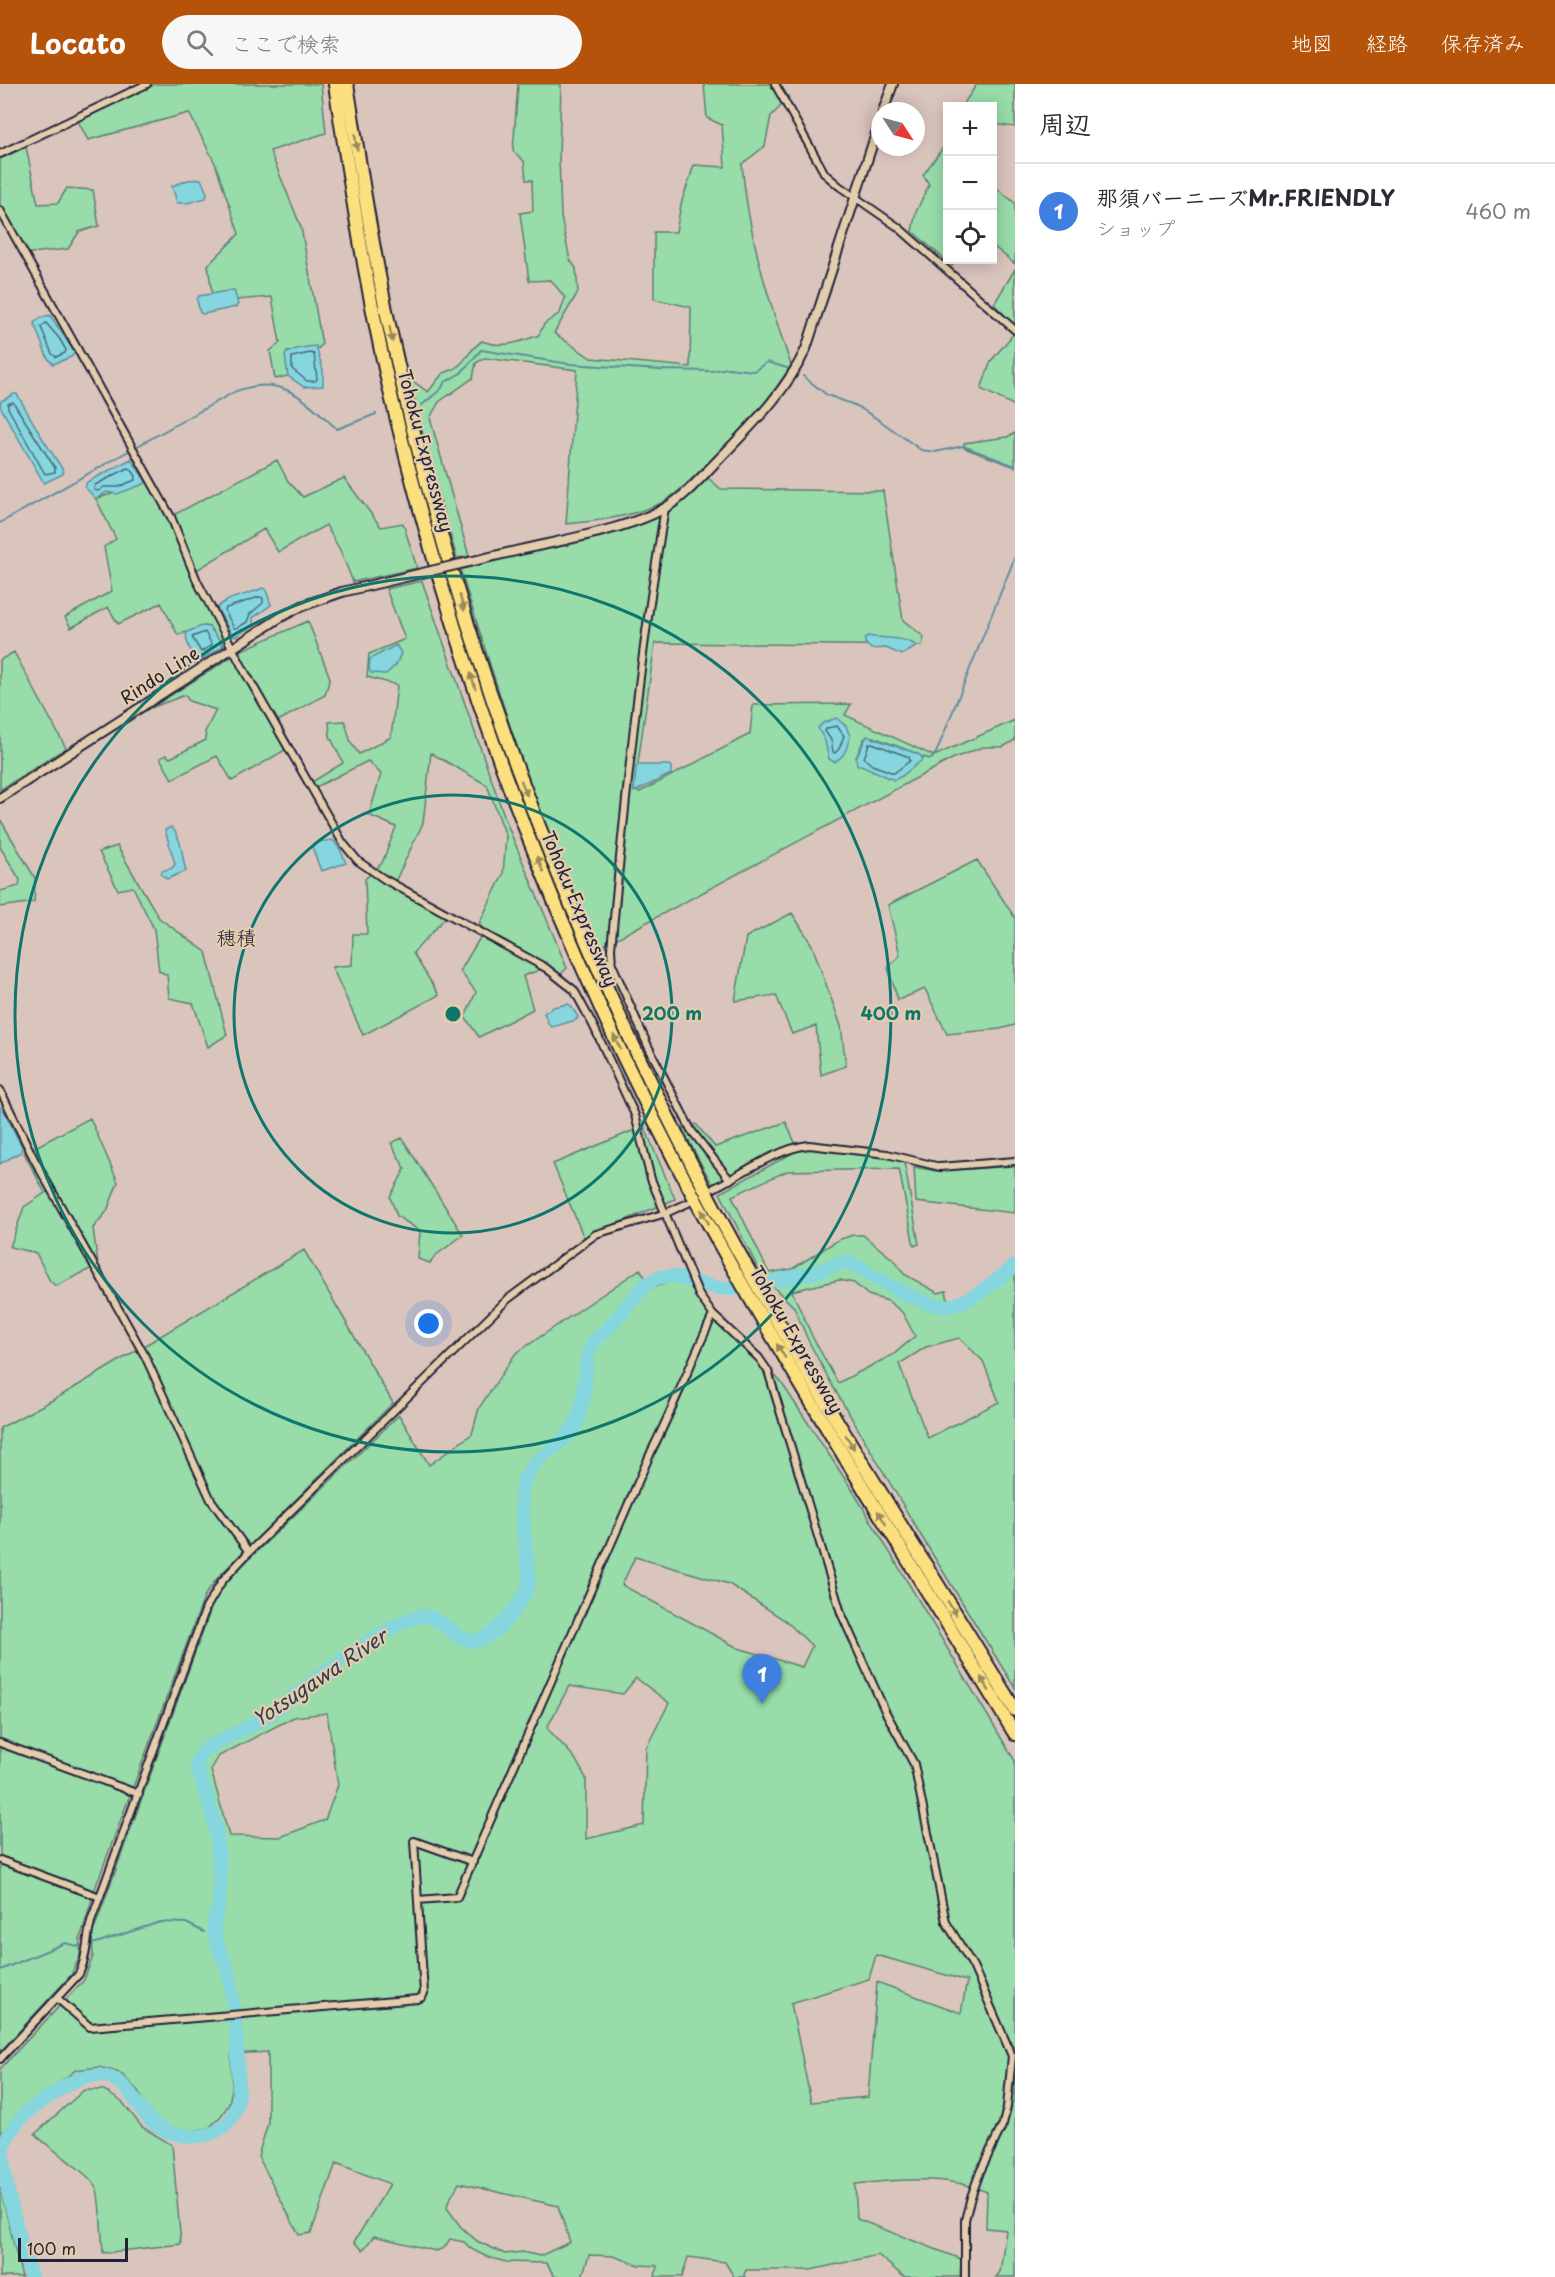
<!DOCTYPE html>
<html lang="ja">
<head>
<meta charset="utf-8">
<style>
  :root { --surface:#fff; --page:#f7f7f7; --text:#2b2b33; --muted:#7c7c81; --line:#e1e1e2; --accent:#b45309 }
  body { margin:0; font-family:"Playpen Sans","Klee One",sans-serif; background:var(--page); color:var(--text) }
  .controls { position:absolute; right:18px; top:18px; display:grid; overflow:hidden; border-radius:0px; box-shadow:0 3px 15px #0003 }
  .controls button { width:54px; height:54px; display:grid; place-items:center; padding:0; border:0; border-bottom:2px solid var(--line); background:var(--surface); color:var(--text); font:30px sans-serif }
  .compass { position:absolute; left:871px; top:18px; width:54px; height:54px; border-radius:50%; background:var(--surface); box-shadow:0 3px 15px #0003; rotate:126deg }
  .scale { position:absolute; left:18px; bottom:15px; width:110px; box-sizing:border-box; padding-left:6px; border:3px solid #22223b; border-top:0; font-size:16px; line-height:21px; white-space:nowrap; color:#22223b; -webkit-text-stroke:4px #e3cdac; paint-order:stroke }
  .you { position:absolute; left:429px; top:1240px; width:21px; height:21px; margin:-15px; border:4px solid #fff; border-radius:50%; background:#1a73e8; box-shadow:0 0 0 9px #1a73e833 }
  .badge { display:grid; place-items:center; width:39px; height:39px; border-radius:50%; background:var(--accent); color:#fff; font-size:20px; font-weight:700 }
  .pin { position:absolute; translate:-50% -50px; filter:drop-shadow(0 2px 3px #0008) }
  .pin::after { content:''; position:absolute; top:32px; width:21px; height:18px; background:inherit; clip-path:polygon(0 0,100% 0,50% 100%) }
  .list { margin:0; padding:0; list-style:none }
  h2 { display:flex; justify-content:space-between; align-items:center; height:78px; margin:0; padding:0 24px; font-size:26px }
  h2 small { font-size:20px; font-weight:400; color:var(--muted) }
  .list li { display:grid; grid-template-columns:39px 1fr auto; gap:18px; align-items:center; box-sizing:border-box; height:96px; padding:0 24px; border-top:2px solid var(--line) }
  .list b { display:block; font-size:22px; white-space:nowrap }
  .list p { margin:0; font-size:20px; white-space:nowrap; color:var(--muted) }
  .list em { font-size:20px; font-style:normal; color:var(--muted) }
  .icon { flex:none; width:33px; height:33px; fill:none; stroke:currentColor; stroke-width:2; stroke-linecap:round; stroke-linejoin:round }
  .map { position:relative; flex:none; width:1015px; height:2193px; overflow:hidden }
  header { display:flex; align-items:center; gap:36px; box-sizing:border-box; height:84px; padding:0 30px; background:var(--accent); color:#fff }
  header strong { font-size:28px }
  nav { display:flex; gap:33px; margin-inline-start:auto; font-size:21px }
  .search { width:420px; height:54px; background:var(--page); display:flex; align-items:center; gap:15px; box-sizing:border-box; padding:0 21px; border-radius:33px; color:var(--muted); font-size:22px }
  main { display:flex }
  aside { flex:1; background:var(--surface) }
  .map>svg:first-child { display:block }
</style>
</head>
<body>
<header>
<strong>Locato</strong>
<div class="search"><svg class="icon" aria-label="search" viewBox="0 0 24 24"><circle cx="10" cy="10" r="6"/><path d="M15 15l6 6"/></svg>ここで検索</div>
<nav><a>地図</a><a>経路</a><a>保存済み</a></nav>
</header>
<main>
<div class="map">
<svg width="1015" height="2193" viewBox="0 0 1015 2193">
  <rect width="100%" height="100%" fill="#dac5bd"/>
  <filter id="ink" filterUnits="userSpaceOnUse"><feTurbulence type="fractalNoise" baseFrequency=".0167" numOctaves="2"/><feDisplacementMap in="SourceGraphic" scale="12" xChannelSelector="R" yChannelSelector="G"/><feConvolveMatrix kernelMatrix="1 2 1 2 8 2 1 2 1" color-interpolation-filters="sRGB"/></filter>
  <g filter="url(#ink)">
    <path fill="#97dca9" stroke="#5c7f72" stroke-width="1.5" fill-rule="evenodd" d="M 155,0 L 321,0 L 326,49 L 270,67 L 301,143 L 322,260 L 319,264 L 287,268 L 288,292 L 275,295 L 270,267 L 280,259 L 272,213 L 236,216 L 234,206 L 212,210 L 208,181 L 239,150 L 215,79 L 189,29 L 88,56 L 78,37 Z
      M 518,0 L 561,0 L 559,72 L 561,133 L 570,176 L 576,184 L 578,208 L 554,249 L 591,274 L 690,283 L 691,223 L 654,215 L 654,148 L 676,148 L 681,120 L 694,81 L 725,83 L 722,41 L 707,34 L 704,0 L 780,0 L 789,14 L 771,32 L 765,62 L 742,80 C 748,151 768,214 791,281 C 769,319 736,351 705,382 C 691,395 677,411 659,420 C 630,433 598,437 566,440 L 577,286 L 485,274 L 476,279 L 473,294 L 439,318 L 430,334 L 469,472 L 457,474 L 431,386 L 410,295 L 428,308 L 443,289 C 467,283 465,268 482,257 C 502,265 520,258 539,251 L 544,240 L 560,229 L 565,214 L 551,196 L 529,197 L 520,129 L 533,127 L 532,96 L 526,96 L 524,77 L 513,67 Z
      M 977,0 L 1015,0 L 1015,43 L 993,40 L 993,22 L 962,22 Z
      M 947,58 L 948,176 L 957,176 L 952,182 L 912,147 L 916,128 L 929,100 L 923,91 Z
      M 26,63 L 38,120 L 58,119 L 67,104 L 93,106 L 99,142 L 79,148 L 68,165 L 22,170 L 0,130 L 0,75 Z
      M 993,101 L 1015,119 L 1015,180 L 993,162 Z
      M 1015,185 L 1015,242 L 994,220 Z
      M 1015,248 L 1015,322 L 981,305 L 991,277 Z
      M 1015,349 L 1015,383 L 964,364 L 964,359 L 1007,353 Z
      M 277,376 L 288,397 L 303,413 L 344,394 L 381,443 L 403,439 L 417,484 L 353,498 L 341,468 L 326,441 L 278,468 L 264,445 L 195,487 L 233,556 L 222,563 L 222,559 L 209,543 L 205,542 L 178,551 L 161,519 L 118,540 L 108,523 L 71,544 L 65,533 L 112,507 L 104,463 L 116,455 L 96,415 L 148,397 L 168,434 Z
      M 708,394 L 721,405 L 883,407 L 903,536 L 924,553 L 922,562 L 655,559 L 634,707 L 640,708 L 750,650 L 753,621 L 851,620 L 845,631 L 934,672 L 1015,636 L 1015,656 L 1003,663 L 983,663 L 954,674 L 599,864 C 539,743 500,613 460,485 L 625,445 L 652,435 L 673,422 ZM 873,653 L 918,670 L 922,673 L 902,692 L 888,694 L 879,688 L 870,686 L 856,674 L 864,655 Z
      M 422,497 L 507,740 L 567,884 L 561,890 L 542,885 L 523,892 L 533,925 L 479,953 L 465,933 L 476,908 L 460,887 L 484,847 L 479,840 L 503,790 L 506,752 L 487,701 L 431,669 L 423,739 L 392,804 L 446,833 L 413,869 L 439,911 L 363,951 L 332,883 L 352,881 L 353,850 L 367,850 L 365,795 L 382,779 L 396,743 L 369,731 L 381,690 L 368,677 L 316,703 L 312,698 L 343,679 L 330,652 L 329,638 L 345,637 L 351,659 L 359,670 L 391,653 L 397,601 L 367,593 L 369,570 L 405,555 L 386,505 Z
      M 308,537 L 330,594 L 325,611 L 278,637 L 292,662 L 232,697 L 217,672 L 172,695 L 160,674 L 166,671 L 170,674 L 206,656 L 205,648 L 216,626 L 189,617 L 185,611 L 151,624 L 242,566 Z
      M 14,568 L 66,664 L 0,706 L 0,576 Z
      M 0,735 L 35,794 L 34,818 L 0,823 L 0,807 L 19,802 L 20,796 L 0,763 Z
      M 117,762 L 159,834 L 206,868 L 227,951 L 208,963 L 193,919 L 169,914 L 167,891 L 159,887 L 154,845 L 133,803 L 118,806 L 99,768 Z
      M 977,776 L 1015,834 L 1015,941 L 1000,945 L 947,950 L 925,905 L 898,916 L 888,884 L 900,871 L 888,821 Z
      M 792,829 L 812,861 L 841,942 L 846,982 L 821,991 L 816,942 L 792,950 L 776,911 L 735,917 L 746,853 Z
      M 90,1034 L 118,1098 L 107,1127 L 93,1144 L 98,1181 L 56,1202 L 50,1197 L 36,1169 L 10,1163 L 24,1123 L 45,1109 L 24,1069 Z
      M 786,1038 L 796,1061 L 712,1100 L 682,1044 L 696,1040 L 715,1063 Z
      M 644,1042 L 675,1115 L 584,1154 L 553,1080 Z
      M 402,1054 L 463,1151 L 435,1172 L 430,1179 L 418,1175 L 420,1147 L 397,1132 L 390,1113 L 405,1085 L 391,1059 Z
      M 815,1065 L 885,1073 L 904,1078 L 919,1160 L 914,1162 L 899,1085 L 787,1087 L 732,1112 L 769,1189 L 792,1185 L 838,1156 L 853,1151 L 863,1151 L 895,1177 L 904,1190 L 938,1209 L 946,1207 L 950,1226 L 974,1218 L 1015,1189 L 1015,1604 L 923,1455 L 832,1301 L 808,1256 L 794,1223 L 762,1192 L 720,1109 L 798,1066 ZM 839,1196 L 854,1199 L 868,1211 L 888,1217 L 902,1228 L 915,1252 L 894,1270 L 838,1299 L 813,1254 L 792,1207 ZM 959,1254 L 983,1277 L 999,1318 L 928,1354 L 899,1280 L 926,1263 Z
      M 1015,1082 L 1015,1129 L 916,1118 L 914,1083 L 936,1087 Z
      M 304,1166 L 393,1319 L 218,1493 L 205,1511 L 96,1802 L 80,1855 L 80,1872 L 71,1891 L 0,1968 L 0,1344 L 62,1311 Z
      M 640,1185 L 652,1204 L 668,1198 L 687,1199 L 781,1298 L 853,1407 L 1015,1677 L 1015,2193 L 996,2193 L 1000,2188 L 1006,2146 L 986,2144 L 987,2108 C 946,2090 898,2096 855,2100 L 857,2135 L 961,2175 L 960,2193 L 904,2193 L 878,2171 L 811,2186 L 746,2186 L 744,2191 L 745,2193 L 734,2193 L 725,2178 L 688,2173 L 682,2193 L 655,2193 L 657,2182 L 639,2181 L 613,2172 L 589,2171 L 582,2193 L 555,2193 L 546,2179 L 506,2178 L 487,2173 L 471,2165 L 464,2158 L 450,2155 L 444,2164 L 436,2167 L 374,2152 L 363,2166 L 354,2158 L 390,2100 L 336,2079 L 311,2149 L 299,2151 L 258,2072 L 268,2039 L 268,1968 L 231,1970 L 232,2004 L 229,2020 L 221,2032 L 209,2044 L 192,2047 L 170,2044 L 150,2030 L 138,2007 L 120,1989 L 99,1983 L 76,1986 L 21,2027 L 0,2050 L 0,1985 L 84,1896 L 93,1872 L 92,1851 L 212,1522 L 226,1497 L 399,1331 L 429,1381 L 472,1350 L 479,1324 L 515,1270 ZM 635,1473 L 729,1500 L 786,1537 L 812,1562 L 802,1583 L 738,1564 L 622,1501 ZM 636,1594 L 669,1619 L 646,1664 L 644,1741 L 586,1755 L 586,1694 L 574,1673 L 547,1644 L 569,1602 L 623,1610 ZM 327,1629 L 338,1701 L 325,1736 L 280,1753 L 229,1752 L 211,1686 L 219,1672 L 294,1633 ZM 876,1871 L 967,1897 L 961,1929 L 877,1898 L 868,2013 L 811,2018 L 791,1919 L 869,1895 ZM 459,2099 L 558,2122 L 570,2158 L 540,2172 L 522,2168 L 505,2170 L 477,2157 L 461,2143 L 447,2124 L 448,2118 Z
      M 84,2006 L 104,2006 L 123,2019 L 142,2043 L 172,2061 L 181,2160 L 103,2169 C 102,2157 100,2111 96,2103 C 89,2089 48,2064 35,2050 Z
      M 0,2104 L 22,2193 L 0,2193 Z"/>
    <path fill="#85d6de" stroke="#5d8e9d" stroke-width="1.5" d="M 201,95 L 207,109 L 206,114 L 187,119 L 177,119 L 172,102 L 188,96 Z
      M 234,206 L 238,220 L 236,223 L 203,230 L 200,229 L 197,216 L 199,212 Z
      M 50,231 L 75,269 L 71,273 L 53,280 L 47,273 L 34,239 L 40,234 Z
      M 316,262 L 323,286 L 323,302 L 304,303 L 288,292 L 285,271 C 291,264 307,263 316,262 Z
      M 14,310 L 17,310 L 41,352 L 63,386 L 63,390 L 44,399 L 0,322 L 1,317 Z
      M 131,375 L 146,397 L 144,400 L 117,410 L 107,408 L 96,415 L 85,403 L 87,398 Z
      M 263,504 L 266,506 L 271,521 L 253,534 L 253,541 L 236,552 L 233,552 L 217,524 C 225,513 249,511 263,504 Z
      M 202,542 L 209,543 L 222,559 L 222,563 L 199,577 C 192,569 184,559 187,548 Z
      M 868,552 C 883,555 900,552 914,560 L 914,564 L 902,571 L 886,564 L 871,565 L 865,559 L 865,554 Z
      M 396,561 L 401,569 L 396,581 L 386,590 L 371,589 L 369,585 L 370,575 Z
      M 836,634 L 846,642 L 850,652 C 847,663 845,673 834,678 L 829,675 L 825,657 L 818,644 L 823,639 Z
      M 867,652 L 918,670 L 922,673 L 922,676 L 902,692 L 894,696 L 861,681 L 857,681 L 856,674 Z
      M 638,681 L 669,681 L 671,682 L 671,690 L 634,708 L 636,683 Z
      M 171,743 C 182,752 182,774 186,787 L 167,795 L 161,790 L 162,787 L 172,784 L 175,780 L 165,746 Z
      M 333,756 L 340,765 L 346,779 L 321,787 L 312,763 L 317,758 Z
      M 568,920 L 571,922 L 578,933 L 576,936 L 552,943 L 549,941 L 544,929 L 553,923 Z
      M 0,1023 L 2,1023 L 22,1063 L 21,1068 L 0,1080 Z"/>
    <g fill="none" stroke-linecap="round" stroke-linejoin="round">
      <path stroke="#4a6a7c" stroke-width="1.5" d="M 46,239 L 59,254 L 66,266 L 65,269 L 56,273 L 52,270 L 41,243 Z
        M 310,269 L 314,270 L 317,295 L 315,297 L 307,297 L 292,285 L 292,273 Z
        M 13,318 L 55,384 L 55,388 L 45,390 L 8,324 L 8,320 Z
        M 128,384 L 131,385 L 136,392 L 135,396 L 118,403 L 104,403 L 98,407 L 94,406 L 95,401 Z
        M 259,513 L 263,514 L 263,519 L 250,530 L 247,538 L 237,544 L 234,544 L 225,527 L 226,524 Z
        M 205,548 L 212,561 L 201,568 L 192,553 Z
        M 837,642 L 844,652 L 839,665 L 835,669 L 833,668 L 831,656 L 825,647 L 827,644 Z
        M 872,659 L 909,673 L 910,677 L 894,689 L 872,681 L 864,674 L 869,660 Z"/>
      <path stroke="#5d8e9d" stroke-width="2" d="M 803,292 L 827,311 L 857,322 L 879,336 L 921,366 L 935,368 L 963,362 L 1015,382
        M 422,321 L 441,305 L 445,298 L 461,289 L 481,266 L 570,280 L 660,286 L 711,287 L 728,284 L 754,287 L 767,278 L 787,284
        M 0,439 L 236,307 C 283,290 304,315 337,345 L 376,330
        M 922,673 L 931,675 L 936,669 L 1015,473
        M 0,1886 L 65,1859 L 77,1862 L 96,1859 L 160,1838 L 186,1839 L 204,1848"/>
      <path stroke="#85d6de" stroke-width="14" d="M 31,2193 C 23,2166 0,2089 3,2064 C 11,2038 34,2022 56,2008 C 73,1996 91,1986 111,1994 C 132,2003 137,2024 152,2038 C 176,2058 221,2060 235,2027 C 241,2012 238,1994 238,1979 C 236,1951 234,1922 230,1894 C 227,1877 214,1862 214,1843 C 214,1835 218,1827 219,1819 C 221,1796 219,1770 216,1747 C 213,1730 208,1716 203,1700 C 202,1695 198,1688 197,1683 C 197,1672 205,1665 214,1660 C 231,1650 251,1643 268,1632 C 281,1623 293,1612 306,1602 C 331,1583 357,1563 385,1548 C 394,1543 403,1537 412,1534 C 453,1521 456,1590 506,1536 C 517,1523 527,1512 529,1495 L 521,1416 L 524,1395 L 533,1381 L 567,1352 L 578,1337 L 583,1315 L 588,1269 L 595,1256 L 611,1241 L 646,1200 L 660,1193 L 673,1192 L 718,1204 L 732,1205 L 817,1188 L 842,1178 L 853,1180 C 873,1192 925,1225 947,1222 C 970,1220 997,1195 1015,1182"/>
      <g stroke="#22223b" stroke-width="10">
        <path id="minor" d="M 775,0 L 825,90 L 839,102 L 898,143 L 1015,246
          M 0,70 L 147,0
          M 0,126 L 171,433 L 197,497 L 245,588 L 343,759 L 358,777 L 384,795 L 546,884 L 574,906 L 593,941 L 635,1031 L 651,1095 L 699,1211 L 713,1231 L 759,1274 L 768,1287 L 841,1529 L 885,1627 L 914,1680 L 946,1838 L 973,1882 L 1012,1972 L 1007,2023 L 1003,2040 L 980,2088 L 971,2113 L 965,2136 L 965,2193
          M 665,424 C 640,568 625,719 611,865 L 612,880 L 648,962 L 691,1046 L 730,1096
          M 0,1006 L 34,1075 L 145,1272 L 211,1416 L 249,1468
          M 714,1104 C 742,1090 778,1064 809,1061 L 887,1070 L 940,1083 L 1015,1077
          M 0,1659 L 139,1710
          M 0,1776 L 100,1813
          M 418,1816 L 457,1813 L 652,1366 C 674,1322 692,1276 713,1231
          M 57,1914 L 90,1943 L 418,1915 L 422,1913 L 424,1909 L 414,1757 L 473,1778
          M 0,1975 L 79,1890 C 88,1873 86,1853 92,1834 L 206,1524 L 222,1497 L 249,1468 L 508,1215 L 596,1150 L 666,1129 L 688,1119"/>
      </g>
      <g stroke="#22223b" stroke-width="12">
        <path id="tertiary" d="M 883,27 L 893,0
          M 520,466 C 563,456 628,445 665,424 C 686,412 702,392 719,375 C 752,341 786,308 806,265 L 880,37
          M 0,714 L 281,533 L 302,522 L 342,508"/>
      </g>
      <g stroke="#22223b" stroke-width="16">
        <path id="motorway" d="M 335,0 C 351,107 368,215 393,320 C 460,602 566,876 703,1130 C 800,1308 910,1477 1015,1650
          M 347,0 C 361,88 374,176 394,263 C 459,563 570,851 713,1121 C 805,1294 913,1458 1015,1626"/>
      </g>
      <use href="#minor" stroke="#e3cdac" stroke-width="6"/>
      <use href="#tertiary" stroke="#e3cdac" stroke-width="8"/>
      <use href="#motorway" stroke="#fce080" stroke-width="12"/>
      <g stroke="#22223b" stroke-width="12" stroke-linecap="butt">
        <path id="tertiary-bridge" d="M 342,508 L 520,466"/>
      </g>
      <use href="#tertiary-bridge" stroke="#e3cdac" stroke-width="8"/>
    </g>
    <defs><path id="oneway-solid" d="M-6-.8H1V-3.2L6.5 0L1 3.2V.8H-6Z" transform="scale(1.5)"/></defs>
    <g fill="#9a8a61">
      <use href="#oneway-solid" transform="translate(356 58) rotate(81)"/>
      <use href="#oneway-solid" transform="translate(391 250) rotate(79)"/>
      <use href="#oneway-solid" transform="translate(462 519) rotate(73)"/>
      <use href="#oneway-solid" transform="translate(473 597) rotate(-107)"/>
      <use href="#oneway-solid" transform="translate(524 704) rotate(69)"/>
      <use href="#oneway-solid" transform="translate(540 780) rotate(-112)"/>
      <use href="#oneway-solid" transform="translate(617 958) rotate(-116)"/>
      <use href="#oneway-solid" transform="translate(705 1133) rotate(-119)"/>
      <use href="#oneway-solid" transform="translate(781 1267) rotate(-121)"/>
      <use href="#oneway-solid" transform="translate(850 1358) rotate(59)"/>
      <use href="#oneway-solid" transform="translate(882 1434) rotate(-122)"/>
      <use href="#oneway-solid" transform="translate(952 1524) rotate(58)"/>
      <use href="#oneway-solid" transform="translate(985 1600) rotate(-121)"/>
    </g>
  </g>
  <g fill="none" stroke="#0f766e" stroke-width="3">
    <circle cx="453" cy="930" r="219"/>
    <circle cx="453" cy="930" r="438"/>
  </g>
  <g text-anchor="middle" stroke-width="4.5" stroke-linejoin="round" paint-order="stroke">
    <g font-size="18" fill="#22223b" stroke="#e3cdac">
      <text transform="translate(425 367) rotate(75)" y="6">Tohoku Expressway</text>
      <text transform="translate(160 592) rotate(-33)" y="6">Rindo Line</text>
      <text transform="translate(579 825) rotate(67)" y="6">Tohoku Expressway</text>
      <text transform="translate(796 1256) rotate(60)" y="6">Tohoku Expressway</text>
    </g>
    <g font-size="20" fill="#22223b" stroke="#e3cdac">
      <text x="236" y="861">穂積</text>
    </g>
    <g font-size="20" font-style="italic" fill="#313d53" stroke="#e3cdac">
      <text transform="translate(320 1594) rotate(-34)" y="7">Yotsugawa River</text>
    </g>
  </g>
  <circle cx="453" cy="930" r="9" fill="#0f766e" stroke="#e3cdac" stroke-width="3"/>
  <g font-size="18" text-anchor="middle" font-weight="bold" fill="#0f766e" stroke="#e3cdac" stroke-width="4.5" stroke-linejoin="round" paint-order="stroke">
    <text x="672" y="936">200 m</text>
    <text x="891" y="936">400 m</text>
  </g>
</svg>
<div class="controls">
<button>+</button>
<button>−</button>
<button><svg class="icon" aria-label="locate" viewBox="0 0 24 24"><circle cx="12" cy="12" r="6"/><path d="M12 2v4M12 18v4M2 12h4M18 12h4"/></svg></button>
</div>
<svg class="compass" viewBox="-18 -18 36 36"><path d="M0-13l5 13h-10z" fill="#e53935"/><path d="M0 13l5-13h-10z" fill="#7c7c81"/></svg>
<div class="scale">100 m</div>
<div class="you"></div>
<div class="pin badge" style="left:762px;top:1620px;background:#3f7fe0">1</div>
</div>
<aside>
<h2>周辺<small></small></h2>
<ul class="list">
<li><span class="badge" style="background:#3f7fe0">1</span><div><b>那須バーニーズMr.FRIENDLY</b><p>ショップ</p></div><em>460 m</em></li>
</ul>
</aside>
</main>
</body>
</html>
